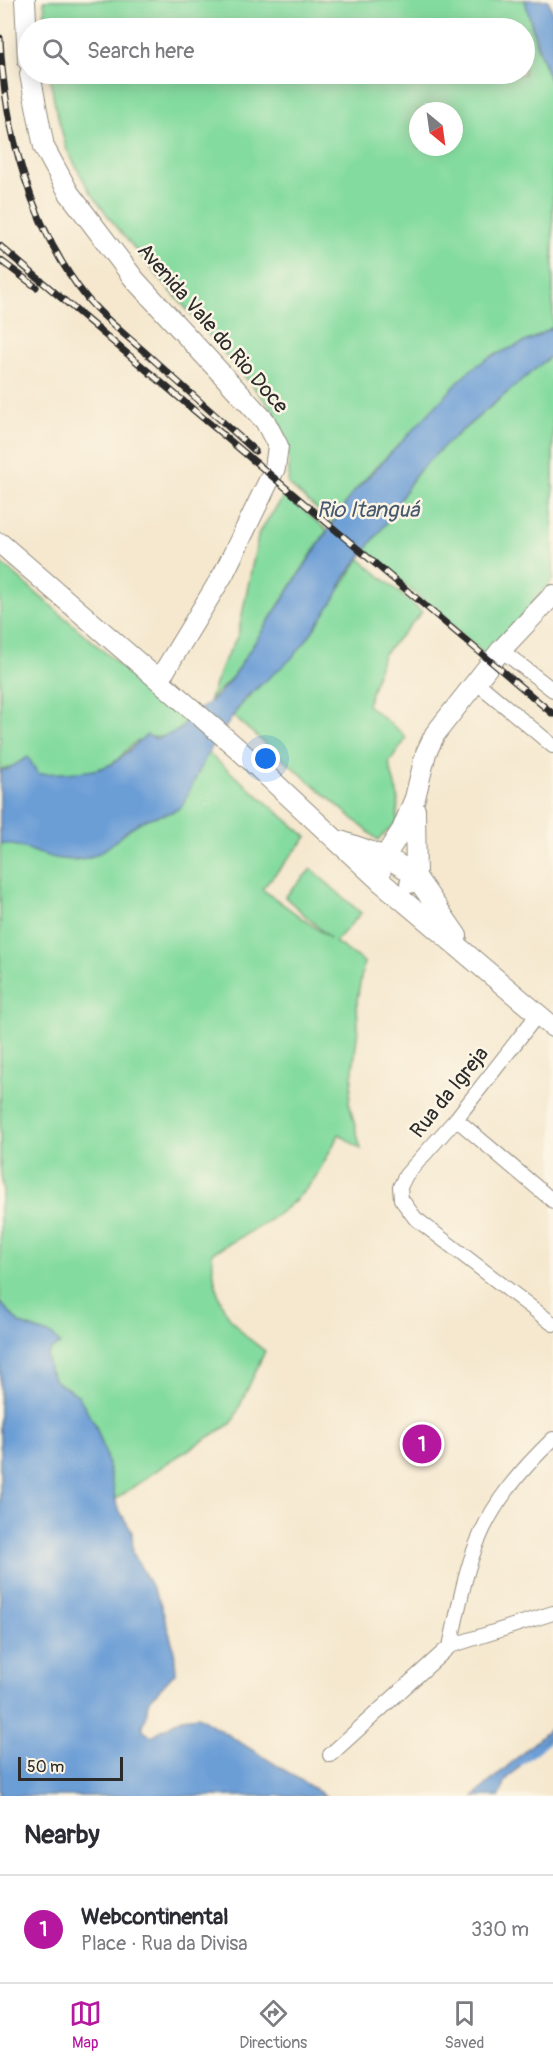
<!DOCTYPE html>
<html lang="en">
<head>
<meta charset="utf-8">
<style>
  :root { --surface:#fff; --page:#f2f2f3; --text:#2b2b33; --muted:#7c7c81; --line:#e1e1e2; --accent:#b5179e }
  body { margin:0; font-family:Pangolin,sans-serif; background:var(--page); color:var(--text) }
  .compass { position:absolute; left:409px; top:102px; width:54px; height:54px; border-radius:50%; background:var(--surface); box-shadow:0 3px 15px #0003; rotate:151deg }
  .scale { position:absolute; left:18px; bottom:15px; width:105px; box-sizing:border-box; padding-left:6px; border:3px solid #2b2b2b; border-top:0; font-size:16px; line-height:21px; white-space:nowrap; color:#2b2b2b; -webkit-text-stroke:4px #fcf5e5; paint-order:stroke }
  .you { position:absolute; left:266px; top:759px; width:21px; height:21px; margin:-15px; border:4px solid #fff; border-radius:50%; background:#1a73e8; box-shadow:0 0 0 9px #1a73e833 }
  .badge { display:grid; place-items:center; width:39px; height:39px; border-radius:50%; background:var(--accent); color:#fff; font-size:20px; font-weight:700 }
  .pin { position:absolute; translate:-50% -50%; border:3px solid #fff; box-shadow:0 2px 6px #0006 }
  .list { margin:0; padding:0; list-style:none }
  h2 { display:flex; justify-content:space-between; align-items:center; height:78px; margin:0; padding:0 24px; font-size:26px }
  h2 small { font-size:20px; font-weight:400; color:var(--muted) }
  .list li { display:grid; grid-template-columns:39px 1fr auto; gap:18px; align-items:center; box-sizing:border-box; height:108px; padding:0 24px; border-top:2px solid var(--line) }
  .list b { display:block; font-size:22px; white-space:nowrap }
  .list p { margin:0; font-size:20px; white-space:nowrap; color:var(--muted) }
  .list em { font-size:20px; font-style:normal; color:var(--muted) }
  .icon { flex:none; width:33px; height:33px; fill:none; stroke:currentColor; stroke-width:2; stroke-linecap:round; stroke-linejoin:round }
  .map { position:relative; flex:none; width:553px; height:1796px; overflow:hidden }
  .search { position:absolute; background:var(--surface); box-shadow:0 3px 15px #0003; left:18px; right:18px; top:18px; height:66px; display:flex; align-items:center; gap:15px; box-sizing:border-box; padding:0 21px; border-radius:33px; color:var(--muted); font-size:22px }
  .sheet { height:186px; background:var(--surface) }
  nav { display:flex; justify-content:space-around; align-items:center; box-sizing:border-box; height:84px; border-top:2px solid var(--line); background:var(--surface); font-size:16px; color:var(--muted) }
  nav a { display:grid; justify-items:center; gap:3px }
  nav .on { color:var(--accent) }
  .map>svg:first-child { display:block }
</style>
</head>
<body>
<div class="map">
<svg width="553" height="1796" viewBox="0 0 553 1796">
  <rect width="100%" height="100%" fill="#fcf5e5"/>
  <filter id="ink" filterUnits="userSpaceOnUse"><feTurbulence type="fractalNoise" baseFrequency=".0167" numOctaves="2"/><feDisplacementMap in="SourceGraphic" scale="12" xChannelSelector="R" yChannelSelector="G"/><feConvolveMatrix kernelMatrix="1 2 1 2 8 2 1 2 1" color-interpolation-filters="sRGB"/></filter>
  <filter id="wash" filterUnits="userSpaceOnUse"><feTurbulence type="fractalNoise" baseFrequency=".008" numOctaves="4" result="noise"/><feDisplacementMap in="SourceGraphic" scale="24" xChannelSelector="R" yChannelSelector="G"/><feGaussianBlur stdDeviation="1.35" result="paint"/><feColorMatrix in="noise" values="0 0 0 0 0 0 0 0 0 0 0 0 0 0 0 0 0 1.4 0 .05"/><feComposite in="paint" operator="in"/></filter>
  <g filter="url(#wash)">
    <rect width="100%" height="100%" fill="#f5e8cf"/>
    <path fill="#84db9f" stroke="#588365" stroke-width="1.5" fill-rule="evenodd" d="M 44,0 L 525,0 L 536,44 L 553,88 L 553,327 L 534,338 L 488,358 L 375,468 L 351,495 L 333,523 L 288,484 C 291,457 287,433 273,410 L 117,228 L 89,190 L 66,148 L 54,101 L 50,74 L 524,74 L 524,28 L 46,28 ZM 418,111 L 454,111 L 454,147 L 418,147 Z
      M 553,354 L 553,579 L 487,656 L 365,550 C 388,520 405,486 430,458 Z
      M 285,495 L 327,530 L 233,676 L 209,701 L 222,665 L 238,635 L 259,532 Z
      M 360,559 L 422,612 L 383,655 L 367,705 L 402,733 L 406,739 L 389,763 L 398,797 L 397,822 L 378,840 L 233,716 C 252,688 282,670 303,644 C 325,617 339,586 360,559 Z
      M 0,562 L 186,722 C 170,744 154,732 136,742 C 127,747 121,759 111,764 C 92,775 60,773 38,774 L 34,769 L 13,766 L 0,770 Z
      M 208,753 L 307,837 L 262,889 L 331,939 L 285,897 L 311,869 L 361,913 L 335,942 L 364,962 L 357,1000 L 358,1029 L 349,1103 L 361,1149 L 339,1134 C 331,1149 323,1165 314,1179 C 290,1213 248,1233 212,1253 C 214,1301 226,1323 265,1351 L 232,1423 L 170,1461 L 115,1500 L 105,1452 L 95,1424 L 69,1389 L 56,1382 L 49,1370 L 47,1356 L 50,1350 L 59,1345 L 54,1336 L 20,1324 L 0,1302 L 0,1207 L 3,1191 L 0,1165 L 0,844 C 25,843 45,858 71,860 C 105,861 119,831 146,819 C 157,815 172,815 181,807 C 184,803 203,761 208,753 Z"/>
    <path fill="#6c9ed6" stroke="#4c6480" stroke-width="1.5" d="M 525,0 L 548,0 L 553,14 L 553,88 L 537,44 Z
      M 553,327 L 553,354 L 447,443 L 415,475 L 387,522 L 345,577 L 335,598 L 305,642 L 291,659 L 245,698 L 208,753 L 182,806 C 171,815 159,814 147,819 C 114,832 109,864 62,859 C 40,857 22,843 0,844 L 0,770 L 6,770 L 28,757 L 38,774 C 60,773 90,774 110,765 C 124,758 134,744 147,735 L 157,739 L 180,730 L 189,718 L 218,695 L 233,676 L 351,495 L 468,372 L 488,358 L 534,338 Z
      M 0,1302 L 20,1324 L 54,1336 L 60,1345 L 50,1350 L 47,1356 L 49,1370 L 56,1382 L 78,1395 L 95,1424 L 105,1452 L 117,1506 L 132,1532 L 133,1553 L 160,1602 L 174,1649 L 176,1672 L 148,1702 L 146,1718 L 142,1725 L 144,1732 L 152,1736 L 182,1718 L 198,1716 L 326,1796 L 0,1796 Z
      M 553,1726 L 553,1732 L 506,1780 L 500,1796 L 474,1796 Z"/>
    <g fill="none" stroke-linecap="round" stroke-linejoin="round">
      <path stroke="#6c9ed6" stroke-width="4.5" d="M 521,1763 L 553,1737"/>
    </g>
  </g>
  <g filter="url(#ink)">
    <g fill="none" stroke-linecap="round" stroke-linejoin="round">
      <g stroke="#908a7d" stroke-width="16">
        <path id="street" d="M 501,650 L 553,690
          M 475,681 L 553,746
          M 538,1014 L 456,1119 L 406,1175 L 400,1187 L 401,1199 L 415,1218 L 553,1324
          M 456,1119 L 553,1201
          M 450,1646 C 458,1612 464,1575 477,1543 C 493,1502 522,1469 553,1439
          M 330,1755 L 450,1646 L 553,1613"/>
      </g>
      <g stroke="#908a7d" stroke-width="22">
        <path id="secondary" d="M 25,0 L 28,61
          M 30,74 L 44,147 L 69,193 L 135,280 L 265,421 L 278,446 L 275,468 L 224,573 L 159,680
          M 0,543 L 237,748 L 380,881 L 553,1027
          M 340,841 C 367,850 394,858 416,877 L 457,936
          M 380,881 L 381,862 L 402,830 L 415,798 L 426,753 L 435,734 L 501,650 L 553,595
          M 410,883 L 416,877 L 415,810"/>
      </g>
      <use href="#street" stroke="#fff" stroke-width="14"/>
      <use href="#secondary" stroke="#fff" stroke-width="20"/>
      <g stroke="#2b2b2b" stroke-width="7">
        <path id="rail" d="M 0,38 C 4,126 30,227 86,297 C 104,319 126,335 146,353 C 182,386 219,418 255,451
          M 0,246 L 553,714
          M 0,260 L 36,287"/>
      </g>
      <use href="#rail" stroke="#fcf5e5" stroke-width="4.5" stroke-dasharray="14" stroke-linecap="butt"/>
    </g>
  </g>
  <g text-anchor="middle" stroke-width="5" stroke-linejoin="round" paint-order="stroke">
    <g font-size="21" fill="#2b2b2b" stroke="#fcf5e5">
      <text transform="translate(213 328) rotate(49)" y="7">Avenida Vale do Rio Doce</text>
      <text transform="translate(449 1092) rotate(-51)" y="7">Rua da Igreja</text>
    </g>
    <g font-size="22" font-style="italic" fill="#45596f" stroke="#fcf5e5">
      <text x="368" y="517">Rio Itanguá</text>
    </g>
  </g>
</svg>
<svg class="compass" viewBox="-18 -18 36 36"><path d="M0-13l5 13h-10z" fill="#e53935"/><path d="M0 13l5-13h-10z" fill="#7c7c81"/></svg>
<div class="scale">50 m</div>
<div class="you"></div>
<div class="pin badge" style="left:422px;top:1444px">1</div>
<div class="search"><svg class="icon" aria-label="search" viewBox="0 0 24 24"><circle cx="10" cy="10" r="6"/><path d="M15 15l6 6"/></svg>Search here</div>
</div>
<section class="sheet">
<h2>Nearby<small></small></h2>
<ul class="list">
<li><span class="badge">1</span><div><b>Webcontinental</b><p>Place · Rua da Divisa</p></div><em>330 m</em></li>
</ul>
</section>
<nav>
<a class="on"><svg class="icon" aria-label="map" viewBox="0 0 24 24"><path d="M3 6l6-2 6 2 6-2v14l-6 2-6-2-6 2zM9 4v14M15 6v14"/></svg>Map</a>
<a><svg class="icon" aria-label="directions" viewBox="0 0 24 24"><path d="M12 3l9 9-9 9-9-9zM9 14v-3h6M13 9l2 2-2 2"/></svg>Directions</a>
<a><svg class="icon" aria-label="saved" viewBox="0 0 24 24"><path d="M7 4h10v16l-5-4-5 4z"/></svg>Saved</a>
</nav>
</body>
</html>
